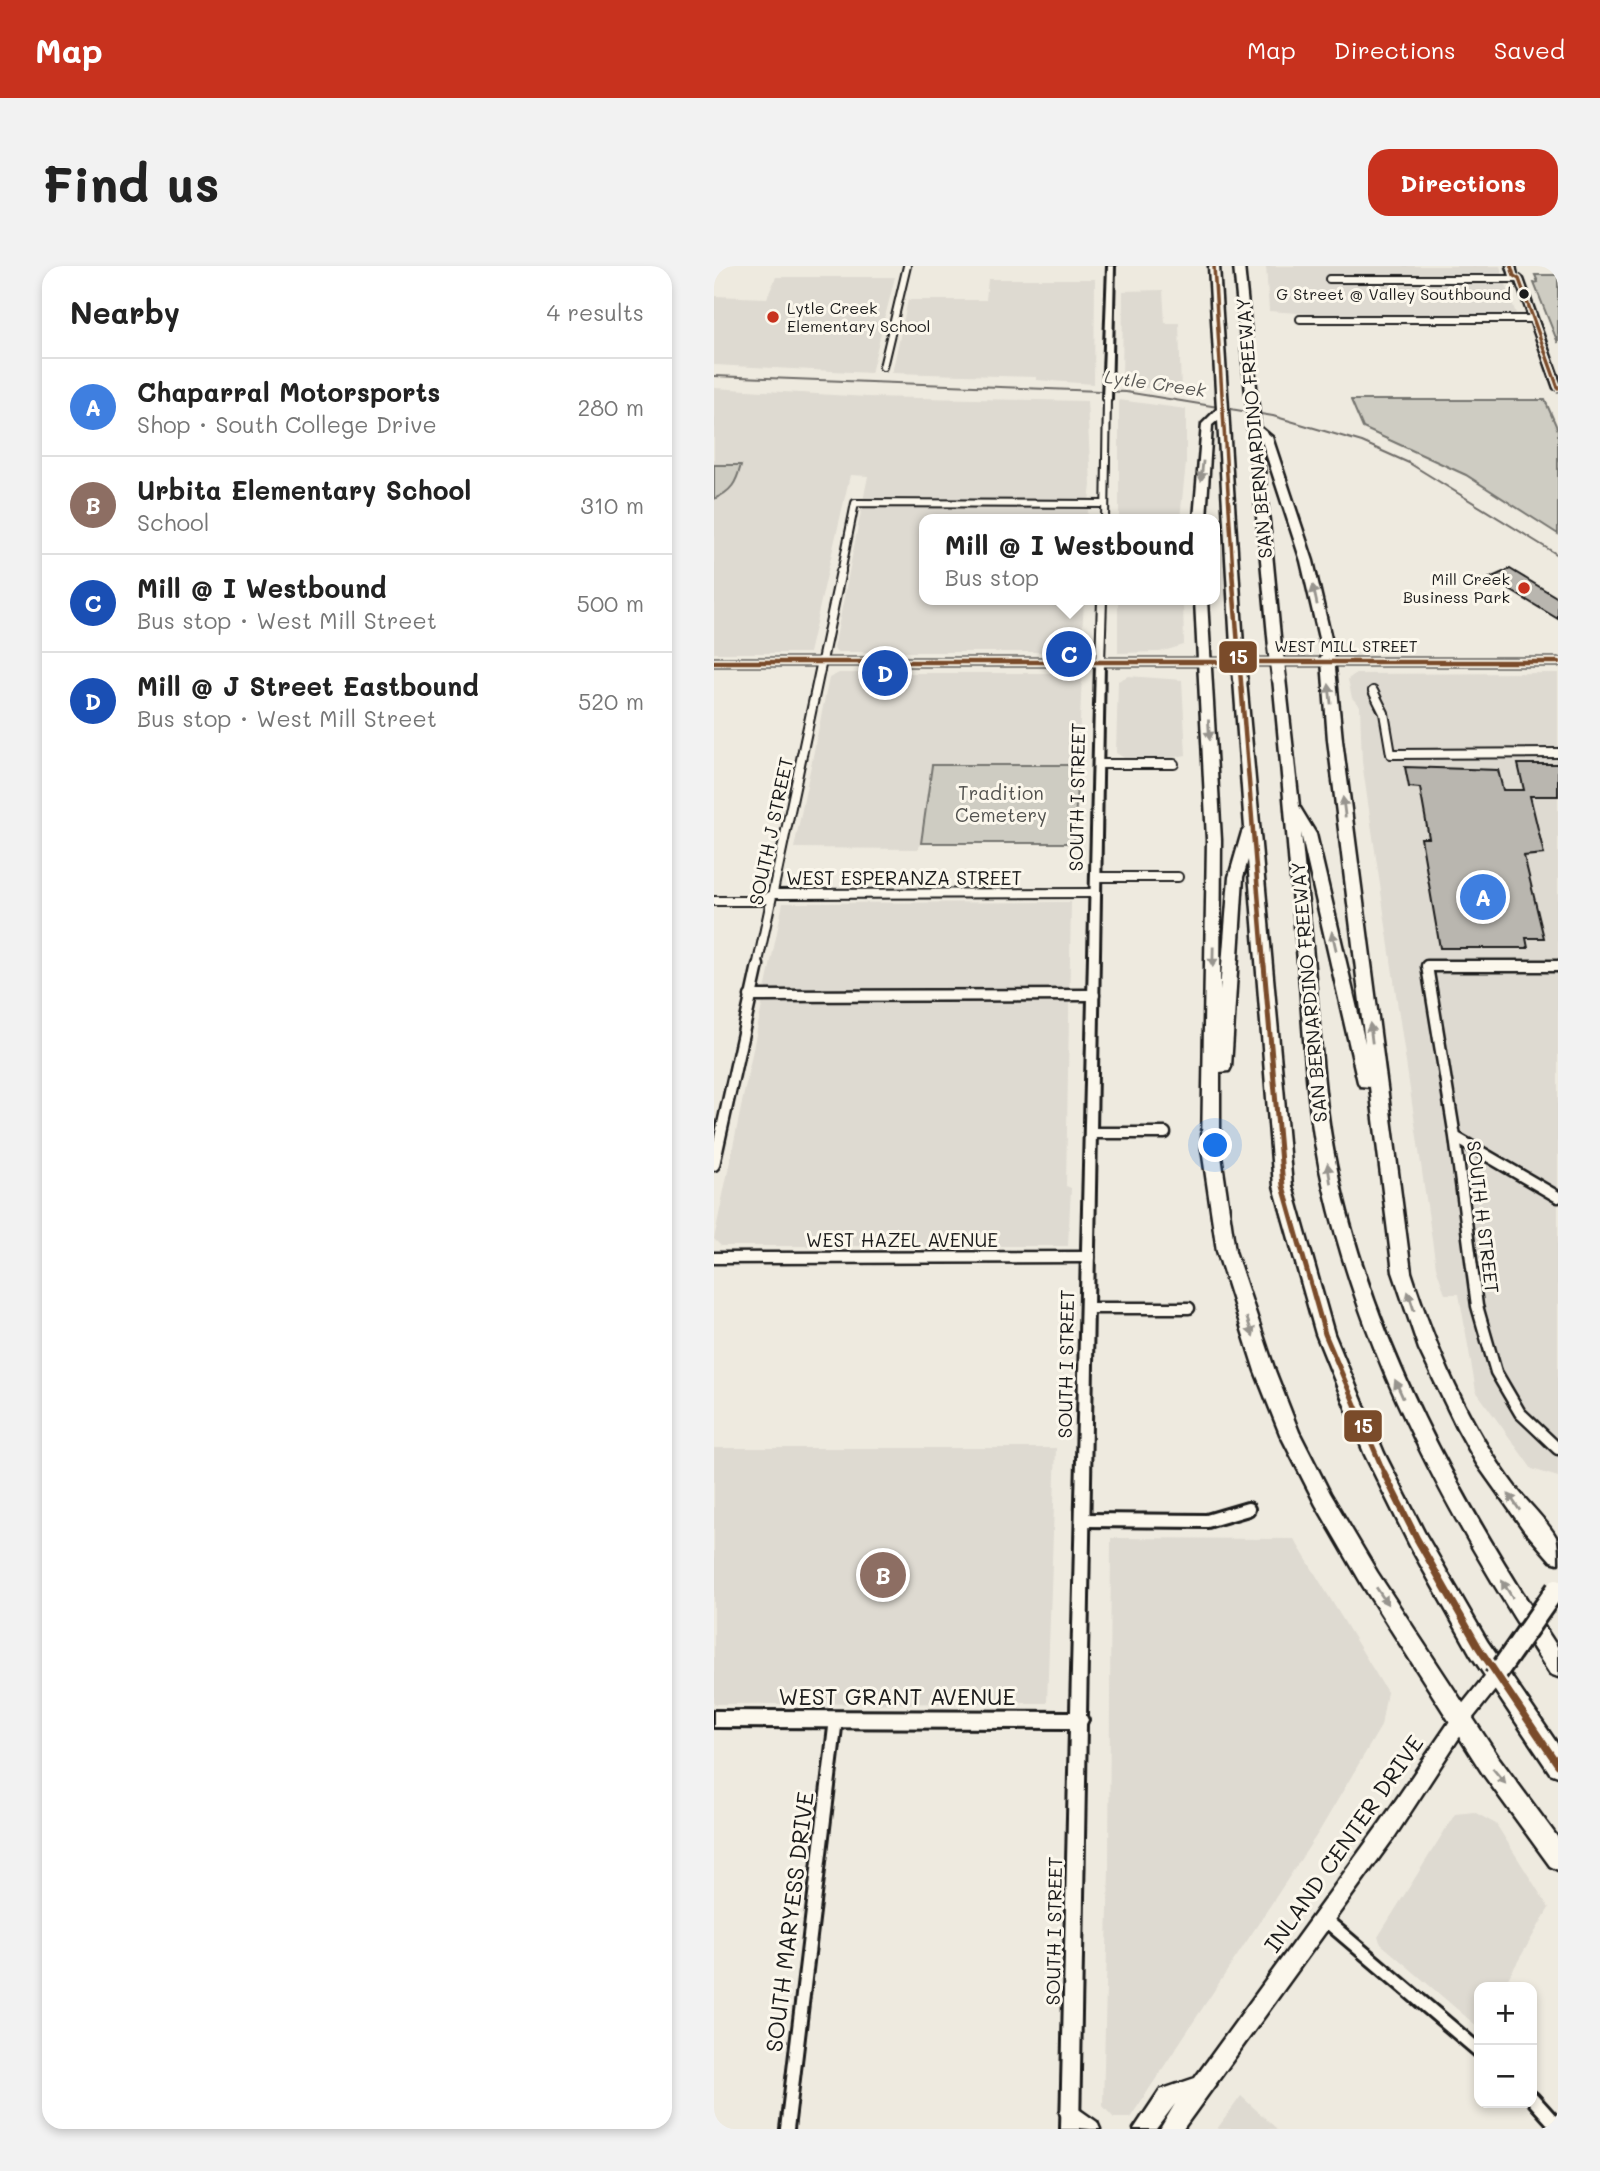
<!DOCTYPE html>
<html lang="en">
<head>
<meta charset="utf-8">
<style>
  :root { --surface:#fff; --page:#f2f2f2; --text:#222; --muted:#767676; --line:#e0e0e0; --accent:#c8321e }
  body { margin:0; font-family:Mali,sans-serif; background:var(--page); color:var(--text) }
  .controls { position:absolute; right:21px; bottom:21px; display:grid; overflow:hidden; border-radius:14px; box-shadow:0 4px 10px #0003 }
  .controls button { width:63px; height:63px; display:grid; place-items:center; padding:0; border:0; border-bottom:2px solid var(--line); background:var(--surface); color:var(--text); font:35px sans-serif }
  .you { position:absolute; left:502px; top:880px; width:24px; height:24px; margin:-18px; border:5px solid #fff; border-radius:50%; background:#1a73e8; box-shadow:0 0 0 10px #1a73e833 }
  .badge { display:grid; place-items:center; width:46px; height:46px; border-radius:50%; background:var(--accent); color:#fff; font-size:23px; font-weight:700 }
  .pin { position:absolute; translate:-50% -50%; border:4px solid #fff; box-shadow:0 2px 7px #0006 }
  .popup { position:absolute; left:205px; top:248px; width:301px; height:91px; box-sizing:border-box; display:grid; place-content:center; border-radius:14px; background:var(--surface); filter:drop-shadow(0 2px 5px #0005); font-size:23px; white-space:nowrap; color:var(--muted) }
  .popup b { font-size:26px; color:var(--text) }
  .popup::after { content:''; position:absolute; left:50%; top:100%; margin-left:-14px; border:14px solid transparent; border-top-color:var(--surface) }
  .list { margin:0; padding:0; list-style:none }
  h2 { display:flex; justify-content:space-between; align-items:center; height:91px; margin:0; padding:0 28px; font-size:30px }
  h2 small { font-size:23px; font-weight:400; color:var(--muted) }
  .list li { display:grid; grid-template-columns:46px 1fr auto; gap:21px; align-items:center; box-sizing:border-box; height:98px; padding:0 28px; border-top:2px solid var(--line) }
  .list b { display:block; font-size:26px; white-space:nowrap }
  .list p { margin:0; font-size:23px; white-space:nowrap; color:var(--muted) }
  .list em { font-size:23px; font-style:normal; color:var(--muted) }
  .map { position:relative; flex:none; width:844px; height:1863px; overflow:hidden; border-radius:21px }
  header { display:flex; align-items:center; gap:42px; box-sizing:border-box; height:98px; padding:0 35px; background:var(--accent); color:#fff }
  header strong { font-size:33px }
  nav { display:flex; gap:38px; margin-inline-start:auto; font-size:24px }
  .intro { display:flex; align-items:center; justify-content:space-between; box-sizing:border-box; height:168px; padding:0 42px }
  h1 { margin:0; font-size:49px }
  .button { padding:18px 32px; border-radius:21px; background:var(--accent); color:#fff; font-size:24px; font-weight:700 }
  main { display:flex; gap:42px; padding:0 42px }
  aside { flex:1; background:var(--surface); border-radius:21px; box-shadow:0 4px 10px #0003 }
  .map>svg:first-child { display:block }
</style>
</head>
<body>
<header>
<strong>Map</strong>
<nav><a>Map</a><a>Directions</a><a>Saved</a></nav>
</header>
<div class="intro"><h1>Find us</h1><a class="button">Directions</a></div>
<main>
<aside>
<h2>Nearby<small>4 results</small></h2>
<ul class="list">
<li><span class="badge" style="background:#3f7fe0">A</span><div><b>Chaparral Motorsports</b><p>Shop · South College Drive</p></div><em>280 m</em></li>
<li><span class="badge" style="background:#8d6e63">B</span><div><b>Urbita Elementary School</b><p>School</p></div><em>310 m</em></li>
<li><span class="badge" style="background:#1a4fb4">C</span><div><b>Mill @ I Westbound</b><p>Bus stop · West Mill Street</p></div><em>500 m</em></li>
<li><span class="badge" style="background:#1a4fb4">D</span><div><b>Mill @ J Street Eastbound</b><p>Bus stop · West Mill Street</p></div><em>520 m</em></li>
</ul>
</aside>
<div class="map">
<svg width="844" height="1863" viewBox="0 0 844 1863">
  <rect width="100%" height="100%" fill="#eeeadf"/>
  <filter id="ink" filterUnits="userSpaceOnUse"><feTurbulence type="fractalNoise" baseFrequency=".0143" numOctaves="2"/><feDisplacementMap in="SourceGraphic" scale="14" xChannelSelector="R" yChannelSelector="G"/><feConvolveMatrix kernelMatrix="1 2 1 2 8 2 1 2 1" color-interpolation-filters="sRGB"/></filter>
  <g filter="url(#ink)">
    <path fill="#dedad1" d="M 552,0 L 786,0 L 802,48 L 612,49 L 555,45 Z
      M 62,11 L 181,11 L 157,107 L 0,99 L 0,30 L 53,32 Z
      M 274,13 L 381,13 L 380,118 L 322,114 L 322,111 L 178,107 L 194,34 L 272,34 Z
      M 449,24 L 451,57 L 465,57 L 467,126 L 408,119 L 409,25 Z
      M 0,122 L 153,131 L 373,135 L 377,219 L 373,253 L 210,253 L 210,334 L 370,334 L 367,386 L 122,386 L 120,382 L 154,210 L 136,209 L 95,387 L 0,387 Z
      M 405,134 L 472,143 L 472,197 L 466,253 L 405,253 Z
      M 404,334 L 469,334 L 470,379 L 446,386 L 404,387 Z
      M 125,407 L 363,407 L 368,409 L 364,499 L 218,499 L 205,583 L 80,582 L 115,412 Z
      M 844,407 L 844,1211 L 818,1203 L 762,1125 L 745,1028 L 731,1028 L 722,1001 L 648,496 L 646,440 L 638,432 L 634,413 L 641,408 Z
      M 414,410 L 468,414 L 472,489 L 452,493 L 412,493 L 402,487 L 404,415 Z
      M 357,636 L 352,920 L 357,922 L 354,980 L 7,980 L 0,973 L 69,637 Z
      M 0,1182 L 342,1182 L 333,1437 L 0,1438 Z
      M 397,1272 L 580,1273 L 673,1426 L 667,1460 L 606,1564 L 416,1852 L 400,1852 L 389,1840 L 395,1601 Z
      M 760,1546 L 782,1558 L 835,1642 L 789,1721 L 765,1721 L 765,1762 L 667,1678 L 664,1671 L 741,1548 Z
      M 527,1830 L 563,1863 L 503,1863 Z"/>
    <path fill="#ceccc2" stroke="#75746f" stroke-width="2" d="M 821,9 L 844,9 L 844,77 L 820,17 L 824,16 Z
      M 637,134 L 831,134 L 844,164 L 844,268 L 752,209 L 649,162 Z
      M 0,199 L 27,199 C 22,217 18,225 0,233 Z
      M 218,499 L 364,499 L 360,577 L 207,577 Z"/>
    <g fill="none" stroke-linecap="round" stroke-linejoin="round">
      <path stroke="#6f6d69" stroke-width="2" d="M 0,110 L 412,126 L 559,150 L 648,176 L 695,197 L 844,289"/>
    </g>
    <path fill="#b9b6af" stroke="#1c1c1c" stroke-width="2" d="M 796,303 L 844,332 L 844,353 L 776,312 Z
      M 804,498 L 844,498 L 844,530 L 816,530 L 830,588 L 810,590 L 830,672 L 812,672 L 814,682 L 726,682 L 707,572 L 715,572 L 706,522 L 695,521 L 691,501 L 784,504 L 789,524 L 810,524 Z"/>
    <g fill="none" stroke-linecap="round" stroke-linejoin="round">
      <g stroke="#1c1c1c" stroke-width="10">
        <path id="minor-far3" d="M 615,13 L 805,13
          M 586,53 L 819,53
          M 169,101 L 193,0
          M 391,253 L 393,133
          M 127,307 L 141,237 L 391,238"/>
      </g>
      <g stroke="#1c1c1c" stroke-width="12">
        <path id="minor-far2" d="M 386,396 L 388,334
          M 659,425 L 670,447 L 677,488 L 844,487
          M 384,498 L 460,498
          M 383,611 L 464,611
          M 0,635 L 47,635 L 59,628 L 382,627
          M 43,701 L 127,305
          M 713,701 L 844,700"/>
      </g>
      <g stroke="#1c1c1c" stroke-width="15">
        <path id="minor-far1" d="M 844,700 L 713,700 L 741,871 L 763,1040 L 782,1106 L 806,1147 L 844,1183
          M 36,730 L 380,729
          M 377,867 L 451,867
          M 741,871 L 844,931
          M 0,899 L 44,699
          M 0,992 L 375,991
          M 374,1042 L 475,1042"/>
      </g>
      <g stroke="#1c1c1c" stroke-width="18">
        <path id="minor" d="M 370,1254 L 493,1255 L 534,1243
          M 609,1652 L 765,1785
          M 818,1832 L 844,1861
          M 73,1863 L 122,1453"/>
      </g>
      <g stroke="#1c1c1c" stroke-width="6">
        <path id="tertiary" d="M 394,0 L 400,0 L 397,133 L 393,135 L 389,133 Z
          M 386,393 L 390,396 L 372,1450 L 374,1454 L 372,1458 L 365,1863 L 347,1863 L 356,1462 L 0,1461 L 0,1445 L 357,1446 L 382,396 Z"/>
      </g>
      <g stroke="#1c1c1c" stroke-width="5">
        <path id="secondary" d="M 793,0 L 801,0 L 803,9 L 809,13 L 844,111 L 844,124 L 840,122 L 802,14 L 796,10 Z
          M 0,393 L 844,393 L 844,399 L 0,399 Z
          M 780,1404 L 786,1406 L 789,1412 L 786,1418 L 754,1458 L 681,1570 L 469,1863 L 446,1863 L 461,1838 L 442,1863 L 420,1863 L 446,1824 L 481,1812 L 667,1556 L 742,1446 L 774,1406 Z
          M 356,1837 L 383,1856 L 386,1863 C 369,1863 353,1863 346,1847 L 349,1840 Z"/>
      </g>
      <g stroke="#1c1c1c" stroke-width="5">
        <path id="motorway" d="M 495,0 L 505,0 L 529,380 L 523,384 L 517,380 L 504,154 L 498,159 L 492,253 L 480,253 L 488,158 L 503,143 Z
          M 520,0 L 530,0 L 546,161 L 558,171 L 599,295 L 619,381 L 628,474 L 697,1006 C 722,1083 753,1157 802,1222 C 814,1237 833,1255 842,1271 C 844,1278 844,1290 844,1297 L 837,1295 L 810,1264 L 763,1198 L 743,1162 L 705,1083 L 679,1006 L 656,821 L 646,820 L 644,816 L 587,567 C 593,627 599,687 604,747 C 608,798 612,849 622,899 C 658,1076 746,1233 844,1382 L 844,1411 L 836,1408 C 738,1257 651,1100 610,922 C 594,855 591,786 586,718 C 577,616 569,514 559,412 L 565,408 L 571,412 L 585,540 L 602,568 L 651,777 L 614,474 L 607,381 L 587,295 L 547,172 L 567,381 L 561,385 L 555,381 L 535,164 L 533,161 L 535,159 Z
          M 481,334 L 493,334 L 507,574 L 506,725 L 515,611 L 528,566 L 531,562 L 520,414 L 526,410 L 532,414 L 578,920 L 620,1068 L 670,1187 L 710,1266 L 773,1375 L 844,1479 L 844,1510 L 836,1507 L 757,1389 L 696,1280 L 651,1189 L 602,1068 L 560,920 L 534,594 L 529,611 L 517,801 L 515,805 L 506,806 L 506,883 L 521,985 L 561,1105 L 585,1166 L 616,1227 L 663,1306 L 785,1492 L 844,1572 L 844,1604 L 836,1600 L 769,1508 L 649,1320 L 602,1239 L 566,1168 L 541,1105 L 503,985 L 488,883 L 493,574 Z"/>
      </g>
      <use href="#minor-far3" stroke="#fbf7ec" stroke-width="6"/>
      <use href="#minor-far2" stroke="#fbf7ec" stroke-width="8"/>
      <use href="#minor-far1" stroke="#fbf7ec" stroke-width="10"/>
      <use href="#minor" stroke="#fbf7ec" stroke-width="12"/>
      <use href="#tertiary" fill="#fbf7ec" fill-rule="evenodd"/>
      <use href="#secondary" fill="#fbf7ec" fill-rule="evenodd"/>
      <use href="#motorway" fill="#fbf7ec" fill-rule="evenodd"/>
      <g stroke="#1c1c1c" stroke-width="24" stroke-linecap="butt">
        <path id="secondary-bridge" d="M 780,1412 L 842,1323"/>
      </g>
      <g stroke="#1c1c1c" stroke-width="18" stroke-linecap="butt">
        <path id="motorway-bridge" d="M 523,380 L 526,414
          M 561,381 L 565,412"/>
      </g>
      <use href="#secondary-bridge" stroke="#fbf7ec" stroke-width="18"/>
      <use href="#motorway-bridge" stroke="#fbf7ec" stroke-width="14"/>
      <g stroke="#fbf7ec" stroke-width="7">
        <path id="bus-1-far3" d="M 500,0 L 519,307
          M 797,0 L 800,10 L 805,13 L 844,122"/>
      </g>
      <g stroke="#fbf7ec" stroke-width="9">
        <path id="bus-1-far2" d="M 518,305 L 550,701
          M 0,396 L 844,396"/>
      </g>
      <g stroke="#fbf7ec" stroke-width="10">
        <path id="bus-1-far1" d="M 550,699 L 569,920 L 611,1068 L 671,1209"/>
      </g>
      <g stroke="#fbf7ec" stroke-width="12">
        <path id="bus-1" d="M 670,1207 L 703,1273 L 765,1382 L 844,1499"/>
      </g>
      <use href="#bus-1-far3" stroke="#7a4b2a" stroke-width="3.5"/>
      <use href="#bus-1-far2" stroke="#7a4b2a" stroke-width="4.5"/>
      <use href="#bus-1-far1" stroke="#7a4b2a" stroke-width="5"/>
      <use href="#bus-1" stroke="#7a4b2a" stroke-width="7"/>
    </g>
    <defs><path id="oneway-solid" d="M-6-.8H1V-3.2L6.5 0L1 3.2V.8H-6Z" transform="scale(1.75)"/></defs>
    <g fill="#97948e">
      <use href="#oneway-solid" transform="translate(488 205) rotate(96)"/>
      <use href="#oneway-solid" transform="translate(601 329) rotate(-102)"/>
      <use href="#oneway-solid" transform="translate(616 428) rotate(-96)"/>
      <use href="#oneway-solid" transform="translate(495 464) rotate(87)"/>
      <use href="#oneway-solid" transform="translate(630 541) rotate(-97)"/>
      <use href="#oneway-solid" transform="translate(620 675) rotate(-103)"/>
      <use href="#oneway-solid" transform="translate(499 691) rotate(91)"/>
      <use href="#oneway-solid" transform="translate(657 767) rotate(-97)"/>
      <use href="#oneway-solid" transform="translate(615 907) rotate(-99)"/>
      <use href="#oneway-solid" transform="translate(697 1035) rotate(-108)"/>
      <use href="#oneway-solid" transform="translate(536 1061) rotate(71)"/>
      <use href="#oneway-solid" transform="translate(685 1123) rotate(-114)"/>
      <use href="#oneway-solid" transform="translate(800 1236) rotate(-125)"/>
      <use href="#oneway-solid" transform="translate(793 1323) rotate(-122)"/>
      <use href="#oneway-solid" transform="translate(668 1330) rotate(56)"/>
      <use href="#oneway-solid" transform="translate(785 1510) rotate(50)"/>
    </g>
  </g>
  <circle fill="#1c1c1c" stroke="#fbf7ec" stroke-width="2.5" cx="810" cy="28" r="6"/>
  <g fill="#c8321e" stroke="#fbf7ec" stroke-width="2.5">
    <circle cx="59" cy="51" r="7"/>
    <circle cx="810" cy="322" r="7"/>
  </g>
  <g text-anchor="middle" stroke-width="6" stroke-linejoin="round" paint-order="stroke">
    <g font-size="16" fill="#1c1c1c" stroke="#fbf7ec" text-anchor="end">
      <text x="797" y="34">G Street @ Valley Southbound</text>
    </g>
    <g font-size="16" fill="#1c1c1c" stroke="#fbf7ec" text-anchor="start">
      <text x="73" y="48">Lytle Creek<tspan x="73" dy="18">Elementary School</tspan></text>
      <text x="796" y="319" text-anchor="end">Mill Creek<tspan x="796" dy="18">Business Park</tspan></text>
    </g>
    <g font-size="16" fill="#1c1c1c" stroke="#fbf7ec">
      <text x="632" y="386">WEST MILL STREET</text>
    </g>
    <g font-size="18" font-style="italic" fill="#5a5956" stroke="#fbf7ec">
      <text transform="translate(441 118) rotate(8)" y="6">Lytle Creek</text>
    </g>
    <g font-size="19" fill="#1c1c1c" stroke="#fbf7ec">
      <text transform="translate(540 162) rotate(-95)" y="7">SAN BERNARDINO FREEWAY</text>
      <text transform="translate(363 531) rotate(-89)" y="7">SOUTH I STREET</text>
      <text transform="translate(57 565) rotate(-78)" y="7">SOUTH J STREET</text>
      <text x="190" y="619">WEST ESPERANZA STREET</text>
      <text transform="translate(595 726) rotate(-95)" y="7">SAN BERNARDINO FREEWAY</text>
      <text transform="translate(769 951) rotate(83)" y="7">SOUTH H STREET</text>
      <text x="188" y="981">WEST HAZEL AVENUE</text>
      <text transform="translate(352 1098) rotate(-89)" y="7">SOUTH I STREET</text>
      <text transform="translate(340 1665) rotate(-89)" y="7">SOUTH I STREET</text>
    </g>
    <g font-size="19" fill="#51514e" stroke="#fbf7ec">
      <text x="287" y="534">Tradition<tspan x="287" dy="22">Cemetery</tspan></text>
    </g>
    <g font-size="23" fill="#1c1c1c" stroke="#fbf7ec">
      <text x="183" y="1439">WEST GRANT AVENUE</text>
      <text transform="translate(630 1578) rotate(-55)" y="8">INLAND CENTER DRIVE</text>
      <text transform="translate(76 1656) rotate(-83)" y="8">SOUTH MARYESS DRIVE</text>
    </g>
  </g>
  <g stroke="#fbf7ec" stroke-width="2.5">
    <rect x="504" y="374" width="40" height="34" rx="7" fill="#7a4b2a"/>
    <rect x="629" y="1143" width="40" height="34" rx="7" fill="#7a4b2a"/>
  </g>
  <g font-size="19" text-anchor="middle" font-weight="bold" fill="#fff">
    <text x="524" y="398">15</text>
    <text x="649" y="1167">15</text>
  </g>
</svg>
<div class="controls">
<button>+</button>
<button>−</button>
</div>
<div class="you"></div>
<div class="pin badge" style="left:769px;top:631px;background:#3f7fe0">A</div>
<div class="pin badge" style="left:169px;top:1309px;background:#8d6e63">B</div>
<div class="pin badge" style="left:355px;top:388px;background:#1a4fb4">C</div>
<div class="popup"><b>Mill @ I Westbound</b>Bus stop</div>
<div class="pin badge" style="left:171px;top:407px;background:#1a4fb4">D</div>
</div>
</main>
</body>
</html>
